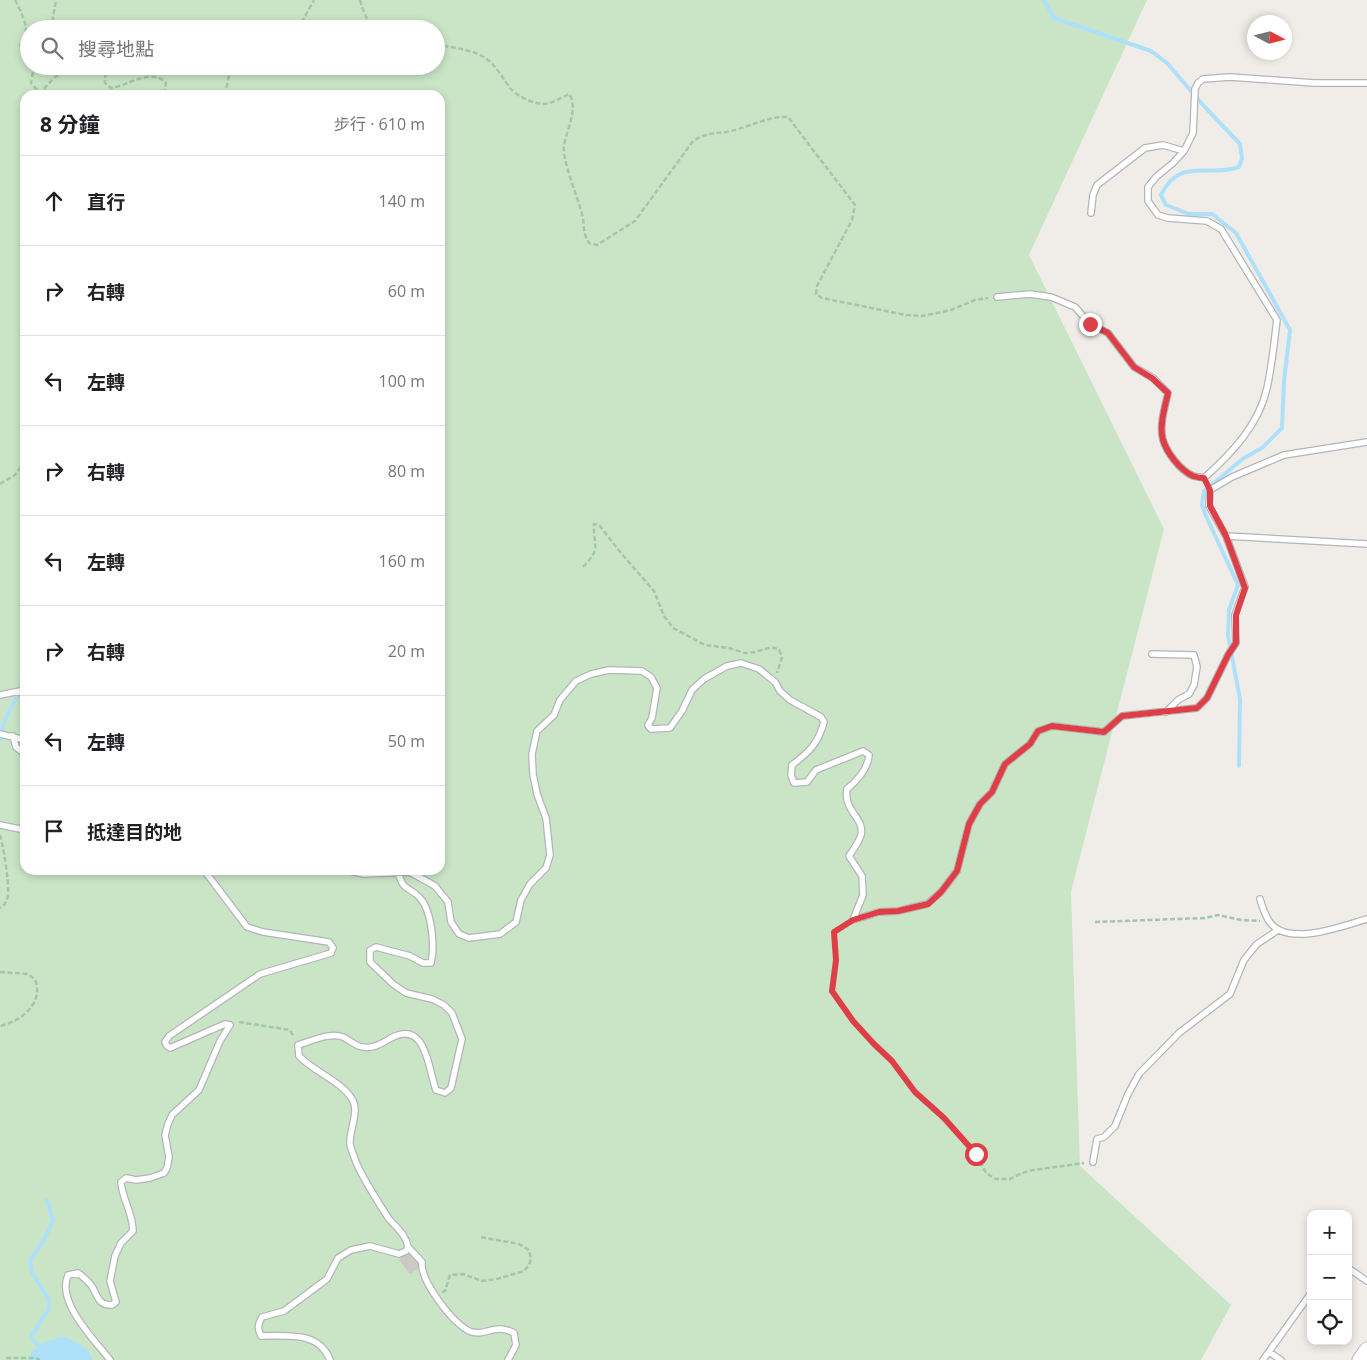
<!DOCTYPE html>
<html lang="zh-TW">
<head>
<meta charset="utf-8">
<style>
  :root { --surface:#fff; --page:#f2f2f2; --text:#202124; --muted:#757577; --line:#e0e0e0 }
  body { margin:0; font-family:"Open Sans","Noto Sans TC",sans-serif; background:var(--page); color:var(--text) }
  .controls { position:absolute; right:15px; bottom:15px; display:grid; overflow:hidden; border-radius:10px; box-shadow:0 2px 8px #0003 }
  .controls button { width:45px; height:45px; display:grid; place-items:center; padding:0; border:0; border-bottom:1px solid var(--line); background:var(--surface); color:var(--text); font:25px sans-serif }
  .compass { position:absolute; left:1247px; top:15px; width:45px; height:45px; border-radius:50%; background:var(--surface); box-shadow:0 2px 8px #0003; rotate:97deg }
  .stop { position:absolute; width:15px; height:15px; margin:-11px; border:4px solid #de3f46; border-radius:50%; background:#fff }
  .stop.end { background:#de3f46; border-color:#fff; box-shadow:0 1px 5px #0008 }
  .list { margin:0; padding:0; list-style:none }
  h2 { display:flex; justify-content:space-between; align-items:center; height:65px; margin:0; padding:0 20px; font-size:21px }
  h2 small { font-size:16px; font-weight:400; color:var(--muted) }
  .list li { display:grid; grid-template-columns:32px 1fr auto; gap:15px; align-items:center; box-sizing:border-box; height:90px; padding:0 20px; border-top:1px solid var(--line) }
  .list b { display:block; font-size:19px; white-space:nowrap }
  .list em { font-size:16px; font-style:normal; color:var(--muted) }
  .icon { flex:none; width:28px; height:28px; fill:none; stroke:currentColor; stroke-width:2; stroke-linecap:round; stroke-linejoin:round }
  .map { position:relative; flex:none; width:1367px; height:1360px; overflow:hidden }
  .search { position:absolute; background:var(--surface); box-shadow:0 2px 8px #0003; left:20px; top:20px; width:425px; height:55px; display:flex; align-items:center; gap:12px; box-sizing:border-box; padding:0 18px; border-radius:28px; color:var(--muted); font-size:19px }
  .panel { position:absolute; background:var(--surface); box-shadow:0 2px 8px #0003; left:20px; top:90px; width:425px; height:785px; border-radius:15px }
  .map>svg:first-child { display:block }
</style>
</head>
<body>
<div class="map">
<svg width="1367" height="1360" viewBox="0 0 1367 1360">
  <rect width="100%" height="100%" fill="#f0ede8"/>
  <path fill="#cae5c6" fill-rule="evenodd" d="M 0,0 L 1147,0 L 1029,255 L 1164,529 L 1071,892 L 1080,1166 L 1231,1305 L 1201,1360 L 0,1360 ZM 29,29 L 436,29 L 436,66 L 29,66 ZM 25,95 L 440,95 L 440,870 L 25,870 Z"/>
  <g fill="none" stroke-linecap="round" stroke-linejoin="round">
    <path stroke="#aee1f9" stroke-width="4" d="M 1044,0 L 1054,18 L 1151,51 L 1167,63 L 1203,105 L 1240,144 L 1242,158 L 1239,167 C 1208,178 1180,156 1161,195 L 1166,205 L 1189,214 L 1212,214 L 1236,233 L 1290,330 L 1284,381 L 1282,428 L 1262,448 L 1244,458 L 1204,491 L 1202,505 L 1206,516 L 1238,585 L 1229,610 L 1228,635 L 1240,699 L 1239,766
      M 21,684 L 25,665
      M 2,729 L 8,713 L 17,697
      M 0,740 L 1,738
      M 47,1200 L 53,1221 L 43,1242 L 30,1260 L 32,1273 L 48,1298 L 49,1309 L 31,1336 L 33,1341 L 49,1353"/>
    <path stroke="#aee1f9" stroke-width="24" d="M 41,1360 L 49,1353 L 63,1349 L 76,1356 L 80,1360"/>
  </g>
  <path fill="#ccc8c4" stroke="#d4cec6" d="M 410,1251 L 422,1265 L 410,1274 L 399,1260 Z"/>
  <g fill="none" stroke-linecap="round" stroke-linejoin="round">
    <g stroke="#b2b5b9" stroke-width="8">
      <path id="service" d="M 1091,213 L 1093,195 L 1097,185 L 1145,148 L 1163,145 L 1184,151
        M 997,297 L 1030,294 L 1051,297 L 1075,307 L 1090,324 L 1108,333 L 1134,367 L 1153,378 L 1168,393 C 1165,407 1159,425 1163,440 C 1167,453 1180,470 1193,476 C 1196,477 1201,477 1204,478
        M 1204,478 C 1231,454 1259,425 1267,388 C 1272,366 1274,343 1277,320 L 1221,229 L 1207,221 L 1168,218 L 1158,215 L 1148,201 L 1148,187 L 1156,177 L 1173,163 L 1184,151 L 1193,133 L 1195,89 L 1198,83 L 1203,79 L 1230,77 L 1314,83 L 1367,83
        M 1226,536 L 1367,544
        M 1152,654 L 1194,655 L 1197,667 L 1194,685 L 1189,694 L 1178,700 L 1166,712
        M 0,695 L 20,691 L 25,698
        M 0,734 L 25,740
        M 13,736 L 16,747 L 25,754
        M 0,825 L 25,830
        M 345,870 L 364,874 L 410,872 L 435,886 L 448,902 L 451,922 L 459,934 L 469,938 L 500,934 L 516,922 L 521,900 L 530,884 L 546,868 L 550,855 L 546,818 L 537,794 L 533,774 L 532,754 L 537,731 L 554,715 L 560,700 L 576,681 L 591,674 L 609,670 L 642,671 L 651,677 L 657,688 L 652,718 L 648,725 L 651,729 L 670,728 L 682,711 L 692,690 L 704,679 L 727,666 L 741,663 L 759,669 L 775,682 L 780,691 L 790,700 L 821,717 L 824,722 C 818,744 809,752 792,765 L 791,775 L 794,783 L 807,782 L 816,770 L 863,751 L 869,755 C 868,769 858,780 847,789 C 843,811 865,818 861,835 C 859,842 853,850 849,856 L 862,876 L 863,895 L 853,920 L 879,912 L 898,911 L 927,904 L 941,892 L 957,871 L 969,824 L 980,804 L 992,792 L 1005,764 L 1030,744 L 1038,731 L 1053,726 L 1104,732 L 1122,716 L 1197,708 L 1207,698 L 1228,655 L 1236,643 L 1235,615 L 1245,587 L 1226,536 L 1209,506 L 1210,490 L 1232,477 L 1284,455 L 1367,442
        M 1260,899 C 1262,906 1265,915 1269,921 C 1286,948 1342,926 1367,919
        M 1093,1162 L 1097,1139 L 1104,1137 L 1115,1126 L 1128,1094 L 1139,1074 L 1179,1033 L 1230,994 L 1244,960 L 1257,944 L 1278,930
        M 408,1247 L 422,1262 C 420,1281 452,1322 469,1331 C 485,1338 494,1322 514,1333 L 516,1345 L 508,1360
        M 1348,1268 L 1367,1281
        M 1269,1352 L 1281,1360
        M 110,1360 C 94,1339 56,1302 68,1275 L 78,1273 C 83,1277 89,1281 93,1288 C 98,1298 99,1305 112,1305 L 116,1302 L 110,1281 L 115,1256 L 121,1243 L 133,1231 C 133,1213 122,1199 121,1182 L 126,1178 L 136,1180 L 150,1178 L 164,1173 L 167,1168 L 169,1157 L 165,1135 L 168,1124 L 172,1115 L 199,1090 L 220,1041 L 230,1025 L 225,1024 L 170,1048 L 167,1046 L 165,1042 L 169,1036 L 260,974 L 331,953 L 333,948 L 329,942 L 263,932 L 247,927 L 207,874 L 208,870
        M 330,1360 C 319,1331 287,1336 261,1336 C 257,1328 258,1324 262,1317 L 284,1311 L 327,1279 L 338,1258 L 351,1250 L 370,1246 L 399,1254 L 406,1251 L 408,1247 C 406,1235 397,1228 389,1219 C 381,1207 361,1175 356,1162 C 354,1156 351,1150 350,1144 C 349,1130 360,1111 352,1099 C 341,1081 314,1072 299,1056 L 298,1045 C 312,1041 329,1032 343,1037 C 350,1040 356,1047 363,1047 C 374,1049 382,1043 391,1038 C 426,1019 428,1068 436,1090 L 445,1093 L 451,1088 L 462,1039 L 452,1013 L 444,1005 L 432,999 L 406,993 L 393,984 L 370,962 L 370,950 L 376,947 L 410,956 L 423,963 L 431,963 C 435,947 432,911 420,898 C 408,885 404,893 398,872
        M 1263,1360 L 1311,1293"/>
    </g>
    <g stroke="#b4b7bb" stroke-width="17">
      <path id="secondary" d="M 1360,1360 L 1367,1350"/>
    </g>
    <path stroke="#a1c8a7" stroke-width="2.5" stroke-dasharray="5 2.5" stroke-linecap="butt" d="M 15,0 C 22,14 34,34 18,47
      M 360,0 C 363,11 367,22 376,29
      M 51,29 L 56,0
      M 298,29 L 314,0
      M 436,45 C 451,47 468,49 482,56 C 495,63 501,76 510,88 C 517,96 533,104 544,104 C 552,104 562,97 569,94 C 579,109 566,131 564,146 C 562,160 578,198 582,214 C 585,225 582,233 589,243 L 597,245 L 635,221 L 693,141 C 711,130 720,135 738,129 C 756,124 770,116 788,117 L 855,205 L 852,220 L 817,286 L 816,294 L 822,298 L 906,315 L 922,316 L 951,310 L 975,300 L 988,298
      M 37,66 L 33,72 L 31,83 L 40,93 L 55,77 L 69,70 L 70,66
      M 109,66 L 105,77 L 105,83 L 111,88 C 128,86 151,67 166,83 L 165,90 L 160,95
      M 225,95 L 231,66
      M 0,484 L 15,475 L 25,461
      M 583,567 C 602,547 593,548 594,524 L 599,525 L 621,553 L 654,591 L 664,616 L 673,628 L 705,645 L 729,648 L 745,653 L 755,652 L 772,647 L 779,650 L 782,657 L 777,673
      M 0,835 C 4,850 9,881 8,895 C 7,901 5,905 0,908
      M 1095,922 L 1205,918 L 1218,915 L 1241,920 L 1260,921
      M 845,924 L 834,932 L 836,960 L 832,991 L 853,1021 L 874,1044 L 893,1061 L 915,1092 L 944,1118 L 976,1154 L 986,1173 L 996,1179 L 1010,1179 L 1022,1173 L 1034,1170 L 1084,1163
      M 0,972 L 27,974 L 35,979 C 44,1003 22,1021 0,1026
      M 239,1022 L 290,1030 L 294,1037
      M 442,1292 L 445,1291 L 450,1275 L 463,1274 L 482,1281 L 497,1279 L 524,1271 L 529,1265 L 531,1259 L 529,1250 L 519,1244 L 480,1237
      M 6,1358 L 35,1358 L 40,1360"/>
    <use href="#service" stroke="#fff" stroke-width="5.5"/>
    <use href="#secondary" stroke="#fff" stroke-width="15"/>
  </g>
  <g fill="none" stroke-linecap="round" stroke-linejoin="round">
    <path stroke="#de3f46" stroke-width="6" d="M 976,1154 L 944,1118 L 915,1092 L 892,1061 L 874,1044 L 853,1021 L 832,991 L 836,960 L 834,932 L 853,920 L 879,912 L 898,911 L 928,904 L 941,892 L 957,871 L 969,824 L 980,804 L 992,792 L 1005,764 L 1030,744 L 1038,731 L 1052,726 L 1104,732 L 1122,716 L 1197,708 L 1207,698 L 1228,655 L 1236,643 L 1236,615 L 1245,588 L 1226,536 L 1210,506 L 1210,490 L 1204,478 C 1201,478 1196,477 1193,476 C 1180,470 1167,453 1163,440 C 1159,425 1165,407 1168,393 L 1152,378 L 1134,367 L 1108,333 L 1090,324"/>
  </g>
</svg>
<div class="controls">
<button>+</button>
<button>−</button>
<button><svg class="icon" aria-label="locate" viewBox="0 0 24 24"><circle cx="12" cy="12" r="6"/><path d="M12 2v4M12 18v4M2 12h4M18 12h4"/></svg></button>
</div>
<svg class="compass" viewBox="-18 -18 36 36"><path d="M0-13l5 13h-10z" fill="#e53935"/><path d="M0 13l5-13h-10z" fill="#757577"/></svg>
<div class="stop" style="left:976px;top:1154px"></div>
<div class="stop end" style="left:1090px;top:324px"></div>
<div class="search"><svg class="icon" aria-label="search" viewBox="0 0 24 24"><circle cx="10" cy="10" r="6"/><path d="M15 15l6 6"/></svg>搜尋地點</div>
<section class="panel">
<h2>8 分鐘<small>步行 · 610 m</small></h2>
<ul class="list">
<li><svg class="icon" aria-label="ahead" viewBox="0 0 24 24"><path d="M12 20V5M6 11l6-6 6 6"/></svg><div><b>直行</b></div><em>140 m</em></li>
<li><svg class="icon" aria-label="right" viewBox="0 0 24 24"><path d="M7 20v-9h11M14 6l5 5-5 5"/></svg><div><b>右轉</b></div><em>60 m</em></li>
<li><svg class="icon" aria-label="left" viewBox="0 0 24 24"><path d="M17 20v-9H6M10 6l-5 5 5 5"/></svg><div><b>左轉</b></div><em>100 m</em></li>
<li><svg class="icon" aria-label="right" viewBox="0 0 24 24"><path d="M7 20v-9h11M14 6l5 5-5 5"/></svg><div><b>右轉</b></div><em>80 m</em></li>
<li><svg class="icon" aria-label="left" viewBox="0 0 24 24"><path d="M17 20v-9H6M10 6l-5 5 5 5"/></svg><div><b>左轉</b></div><em>160 m</em></li>
<li><svg class="icon" aria-label="right" viewBox="0 0 24 24"><path d="M7 20v-9h11M14 6l5 5-5 5"/></svg><div><b>右轉</b></div><em>20 m</em></li>
<li><svg class="icon" aria-label="left" viewBox="0 0 24 24"><path d="M17 20v-9H6M10 6l-5 5 5 5"/></svg><div><b>左轉</b></div><em>50 m</em></li>
<li><svg class="icon" aria-label="arrive" viewBox="0 0 24 24"><path d="M6 21V4h12l-3 4 3 4H6"/></svg><div><b>抵達目的地</b></div></li>
</ul>
</section>
</div>
</body>
</html>
